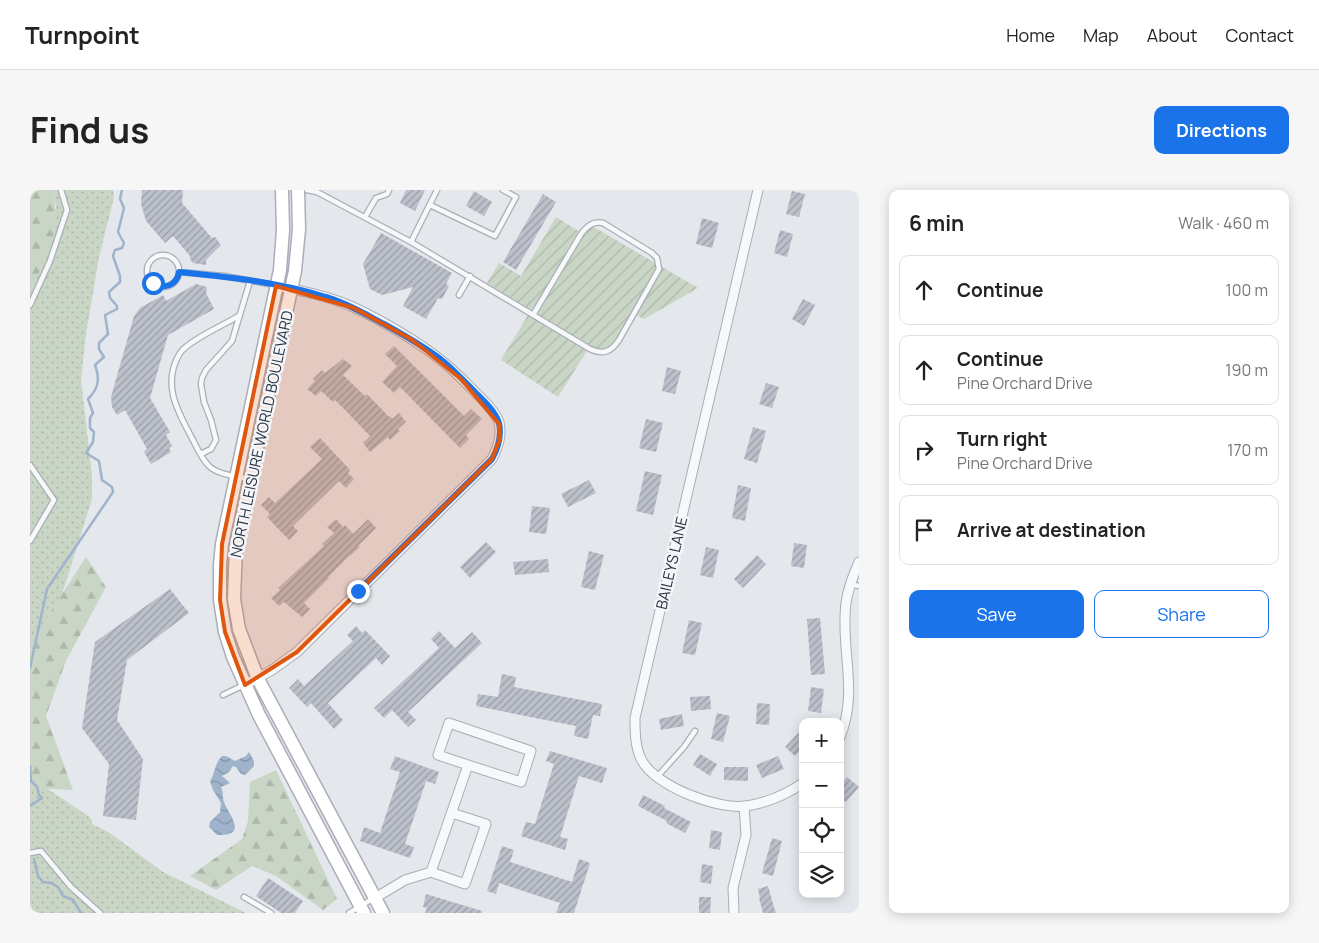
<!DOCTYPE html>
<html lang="en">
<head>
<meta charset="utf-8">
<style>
  :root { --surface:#fff; --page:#f6f6f6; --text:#222; --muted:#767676; --line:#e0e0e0; --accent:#1a73e8 }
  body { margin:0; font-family:Manrope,sans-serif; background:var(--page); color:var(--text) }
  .controls { position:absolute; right:15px; bottom:15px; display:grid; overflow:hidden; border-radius:10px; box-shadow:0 2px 12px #0003 }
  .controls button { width:45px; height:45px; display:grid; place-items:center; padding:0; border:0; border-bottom:1px solid var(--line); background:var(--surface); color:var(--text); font:25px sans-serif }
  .stop { position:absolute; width:15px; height:15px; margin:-11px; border:4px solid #1a73e8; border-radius:50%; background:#fff }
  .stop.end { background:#1a73e8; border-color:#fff; box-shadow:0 1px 5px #0008 }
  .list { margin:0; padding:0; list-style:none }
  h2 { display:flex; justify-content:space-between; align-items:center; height:65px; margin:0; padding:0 20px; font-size:21px }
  h2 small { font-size:16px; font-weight:400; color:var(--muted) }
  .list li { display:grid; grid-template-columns:32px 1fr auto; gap:15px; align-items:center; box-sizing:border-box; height:70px; margin:0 10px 10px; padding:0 10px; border:1px solid var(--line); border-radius:10px }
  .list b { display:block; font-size:19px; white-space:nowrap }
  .list p { margin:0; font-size:16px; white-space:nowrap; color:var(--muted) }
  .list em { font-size:16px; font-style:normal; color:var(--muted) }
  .actions { display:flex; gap:10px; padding:15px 20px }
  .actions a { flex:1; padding:11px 0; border:1px solid var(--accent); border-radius:10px; text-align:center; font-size:18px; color:var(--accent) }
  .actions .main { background:var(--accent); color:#fff }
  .icon { flex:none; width:28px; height:28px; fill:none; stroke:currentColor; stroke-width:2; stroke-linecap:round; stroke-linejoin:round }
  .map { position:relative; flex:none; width:829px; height:723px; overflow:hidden; border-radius:10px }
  header { display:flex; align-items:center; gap:30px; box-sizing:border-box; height:70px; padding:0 25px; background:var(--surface); border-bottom:1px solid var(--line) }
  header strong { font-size:24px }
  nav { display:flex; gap:28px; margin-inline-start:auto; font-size:18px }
  .intro { display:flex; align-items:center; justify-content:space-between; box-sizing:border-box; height:120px; padding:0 30px }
  h1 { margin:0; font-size:35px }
  .button { padding:12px 22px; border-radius:10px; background:var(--accent); color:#fff; font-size:18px; font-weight:700 }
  main { display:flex; gap:30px; padding:0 30px }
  aside { flex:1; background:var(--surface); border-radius:10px; box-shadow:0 2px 12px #0003 }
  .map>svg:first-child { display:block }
</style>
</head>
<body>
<header>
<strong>Turnpoint</strong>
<nav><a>Home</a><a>Map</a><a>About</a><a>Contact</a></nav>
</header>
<div class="intro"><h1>Find us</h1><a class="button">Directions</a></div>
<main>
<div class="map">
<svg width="829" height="723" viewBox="0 0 829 723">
  <defs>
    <pattern id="grass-dots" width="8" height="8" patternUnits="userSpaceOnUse" patternTransform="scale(1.25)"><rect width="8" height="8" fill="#c9d6c5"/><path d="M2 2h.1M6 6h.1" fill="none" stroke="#adb8ab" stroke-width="1.8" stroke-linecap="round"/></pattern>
    <pattern id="forest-firs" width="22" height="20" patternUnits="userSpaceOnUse" patternTransform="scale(1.25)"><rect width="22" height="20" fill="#c9d6c5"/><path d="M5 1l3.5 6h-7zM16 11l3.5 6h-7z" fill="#adb8ab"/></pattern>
    <pattern id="garden-furrows" width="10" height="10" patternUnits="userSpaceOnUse" patternTransform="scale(1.25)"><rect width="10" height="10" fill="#c9d6c5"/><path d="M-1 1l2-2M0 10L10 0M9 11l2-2" fill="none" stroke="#adb8ab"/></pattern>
    <pattern id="water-waves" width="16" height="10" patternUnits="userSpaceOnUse" patternTransform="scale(1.25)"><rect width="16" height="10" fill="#9fb4cc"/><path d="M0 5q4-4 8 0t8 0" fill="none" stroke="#8293a7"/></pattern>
    <pattern id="building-hatch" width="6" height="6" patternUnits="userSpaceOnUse" patternTransform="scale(1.25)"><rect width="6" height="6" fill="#bbc0ca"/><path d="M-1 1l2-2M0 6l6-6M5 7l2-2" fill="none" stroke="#989da6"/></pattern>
  </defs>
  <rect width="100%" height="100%" fill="#e4e7ec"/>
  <path fill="url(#grass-dots)" d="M 23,0 L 83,0 L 84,7 L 69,67 L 56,144 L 51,189 L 62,286 L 62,309 L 36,392 L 3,486 L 0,517 L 0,101 L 12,77 L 26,17 Z
    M 0,561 L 6,591 L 58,626 L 62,630 L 62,634 L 80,643 L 133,682 L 216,723 L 0,723 Z"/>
  <path fill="url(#forest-firs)" d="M 0,0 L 23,0 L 27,34 L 12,77 L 0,101 Z
    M 56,367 L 76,397 L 36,471 L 16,526 L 43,600 L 0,598 L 0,454 Z
    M 246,580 L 307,709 L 293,720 L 246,686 L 222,676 L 186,700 L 160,686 L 212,649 L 218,631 L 220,592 Z"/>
  <path fill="url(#garden-furrows)" d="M 526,27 L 555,45 L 562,36 L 668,98 L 614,129 L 601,122 C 596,133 585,158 572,159 C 568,159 563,157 560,156 L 528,207 L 471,170 L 501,120 L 457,93 L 469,73 L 491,86 Z"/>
  <path fill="url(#water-waves)" d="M 219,562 L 224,571 L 224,576 L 215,585 L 211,584 L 206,577 L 203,576 L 199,582 L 192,586 L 200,593 L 191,597 C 194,603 192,607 194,612 C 198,624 220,646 187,645 L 179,637 L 180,632 L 190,622 L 191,613 L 183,600 L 180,591 C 186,582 184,574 192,566 L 196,566 L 205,571 L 216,566 Z"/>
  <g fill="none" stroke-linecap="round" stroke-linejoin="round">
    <path stroke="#9fb4cc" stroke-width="2.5" d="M 0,478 L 17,399 L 83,302 L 82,297 L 72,290 L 69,271 L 56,263 L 63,252 L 64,242 L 60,238 L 60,228 L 63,223 L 58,209 C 69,198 70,189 65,175 L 74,167 L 69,159 L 69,153 L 78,144 L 75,125 L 87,119 L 87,116 L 80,108 L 79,102 L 90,92 L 90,86 L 83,66 L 85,60 L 92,58 L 94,53 L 88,42 L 94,18 L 90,9 L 92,0
      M 0,576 L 1,591 L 7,597 L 9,605 L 12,608 L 0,616
      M 4,669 L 8,686 L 13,692 L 21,693 L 28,697 L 33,706 L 43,710 L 51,723"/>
  </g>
  <path fill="url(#building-hatch)" d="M 112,0 L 153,0 L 152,13 L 182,48 L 185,47 L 191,55 L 176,70 L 176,75 L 163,73 L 160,69 L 160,66 L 143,46 L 135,53 L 116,31 L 111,14 Z
    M 376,0 L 395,0 L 385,21 L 370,13 Z
    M 444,1 L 462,12 L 454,26 L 436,16 Z
    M 762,1 L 775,4 L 769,27 L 756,24 Z
    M 513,4 L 526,12 L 486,80 L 473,72 Z
    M 672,28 L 689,33 L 682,58 L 666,54 Z
    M 750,40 L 763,44 L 757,67 L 744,63 Z
    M 351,43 L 422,83 L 416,94 L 419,96 L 412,109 L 408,108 L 396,129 L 373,116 L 383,97 L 352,105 L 340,99 L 333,74 Z
    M 166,94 L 177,97 L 176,103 L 184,119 L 138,145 L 120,208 L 140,242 L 136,245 L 142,256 L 139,258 L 141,262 L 121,274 L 114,262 L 117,259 L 95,220 L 87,225 L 82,217 L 81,207 L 104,126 L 110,118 L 133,105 L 136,111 Z
    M 773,109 L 785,115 L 774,136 L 762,129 Z
    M 364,156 L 434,226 L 441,219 L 452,229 L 436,245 L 439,249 L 430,258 L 370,197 L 364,203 L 352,192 L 367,176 L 355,164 Z
    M 313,169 L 322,176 L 313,185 L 335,206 L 337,204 L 359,227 L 360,226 L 362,229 L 369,223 L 376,232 L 368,239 L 370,241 L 360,250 L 358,247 L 340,262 L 333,253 L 340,246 L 318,223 L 305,210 L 303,212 L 291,201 L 286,206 L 277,199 L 285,191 L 283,189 L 292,180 L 295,183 Z
    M 637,177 L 651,181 L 645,204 L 632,201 Z
    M 736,193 L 749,197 L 742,218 L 729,214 Z
    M 616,229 L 633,233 L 626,262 L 609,258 Z
    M 723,237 L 736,241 L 727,273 L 714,269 Z
    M 290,248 L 320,280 L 318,283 L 324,289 L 316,298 L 309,291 L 263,336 L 268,341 L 259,350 L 237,327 L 240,324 L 231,315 L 239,307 L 245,313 L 292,269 L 280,257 Z
    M 615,281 L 632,285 L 623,325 L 606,321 Z
    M 559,290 L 566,303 L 538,317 L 531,304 Z
    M 708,295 L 721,298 L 715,331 L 702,328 Z
    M 502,316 L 520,318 L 516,344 L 499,342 Z
    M 306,329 L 313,337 L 315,335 L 323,344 L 338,329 L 346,338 L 328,356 L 330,357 L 320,366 L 320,365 L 298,387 L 299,388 L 274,413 L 280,419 L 272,427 L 254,412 L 249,416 L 241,408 L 250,400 L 248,398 L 294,356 L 292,354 L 304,343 L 297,337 Z
    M 456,352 L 466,362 L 440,388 L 430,377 Z
    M 764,353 L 777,355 L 774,378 L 761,376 Z
    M 676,357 L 689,360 L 683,388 L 670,385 Z
    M 559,361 L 574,365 L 565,400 L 551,397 Z
    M 727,365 L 736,374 L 713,398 L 704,389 Z
    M 518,369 L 519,382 L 485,385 L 483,372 Z
    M 140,399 L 159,423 L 97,470 L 87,530 L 113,569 L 106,630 L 73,626 L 79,574 L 52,538 L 65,452 Z
    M 790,428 L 795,484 L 781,485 L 777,429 Z
    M 659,430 L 672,433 L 665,465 L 652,463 Z
    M 326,436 L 332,443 L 335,440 L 360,466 L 352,475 L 346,468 L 298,513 L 313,530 L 304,539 L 281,513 L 277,517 L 259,498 L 268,489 L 274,496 L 323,451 L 317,445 Z
    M 409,441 L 425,458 L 442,442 L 452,453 L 378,522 L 386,530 L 378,537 L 362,520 L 354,528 L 344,518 L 409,458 L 401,449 Z
    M 472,484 L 486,487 L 484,497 L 572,514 L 570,526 L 563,525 L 558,549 L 544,546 L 546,536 L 446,516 L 448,504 L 468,507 Z
    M 781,497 L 794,499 L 791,523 L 778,521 Z
    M 680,506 L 681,519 L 661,521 L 660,507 Z
    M 727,513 L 740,514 L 739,535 L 726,534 Z
    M 687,523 L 700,526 L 693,552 L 681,549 Z
    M 652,524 L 654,536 L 631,540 L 629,529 Z
    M 773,538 L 773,558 L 765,566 L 755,557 Z
    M 520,561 L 577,578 L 572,593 L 549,586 L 530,647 L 538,649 L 535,660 L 491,646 L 496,632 L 505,634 L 524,574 L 516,571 Z
    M 670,564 L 687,574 L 680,586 L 663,575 Z
    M 365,566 L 409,582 L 405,594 L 396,591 L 375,654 L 384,657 L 380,668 L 330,651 L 334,637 L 350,643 L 370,582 L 360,579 Z
    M 748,566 L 754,579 L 732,588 L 726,575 Z
    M 694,577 L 718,577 L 718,591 L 694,590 Z
    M 817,587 L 829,597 L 816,612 L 810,607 L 810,594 Z
    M 613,605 L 635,616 L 634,618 L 661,632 L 655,643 L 636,633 L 637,631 L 608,616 Z
    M 681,640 L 692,642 L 690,660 L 679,658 Z
    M 742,648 L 752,651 L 743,686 L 732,683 Z
    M 472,656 L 484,660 L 480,672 L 542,692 L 549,669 L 560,673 L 544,723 L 526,723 L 530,713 L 469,693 L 466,704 L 457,701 Z
    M 672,674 L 683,676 L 681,694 L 670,692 Z
    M 238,688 L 273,711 L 265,723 L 251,723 L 226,706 Z
    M 738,696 L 743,714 L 746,723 L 733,723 L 729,708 L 730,708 L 728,699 Z
    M 396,704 L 452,721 L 452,723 L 395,723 L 397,718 L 393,717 Z
    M 669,707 L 681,707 L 680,723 L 669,723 Z"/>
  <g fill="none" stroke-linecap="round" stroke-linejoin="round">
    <g stroke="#a9aeb7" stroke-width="7">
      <path id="lane" d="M 277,0 L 287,2 L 381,52 L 560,159 C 573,165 581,162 589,150 L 629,79 L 627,68 L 622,63 L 573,33 C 563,31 557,36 551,44 L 503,125
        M 400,15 L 465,46 L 486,7 L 473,0
        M 335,27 L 346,8 L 357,4 L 359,0
        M 381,52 L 407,0
        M117 81a16 16 0 1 1 32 0a16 16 0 1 1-32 0Z
        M 149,82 L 194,86 L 245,95
        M 429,105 L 440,86
        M 0,115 L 20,71 L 37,20 L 31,0
        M 209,126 C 195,134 158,151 150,163 C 131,194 148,222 163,250 C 167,258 172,269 179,276 C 188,285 207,286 219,289
        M 171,264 L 181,259 L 186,250 L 181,230 L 174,212 L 171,194 L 172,188 L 176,180 L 202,151 L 220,91
        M 0,275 L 24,310 L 0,351
        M 820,394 L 829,396
        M 193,505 L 214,495
        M 627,587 L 654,557 L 665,541
        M 0,663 L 11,661 L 41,697 L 70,723
        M 214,707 L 241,723
        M 319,723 L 344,708"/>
    </g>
    <g stroke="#a9aeb7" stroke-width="11">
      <path id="street" d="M 728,0 L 605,528 C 605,542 605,556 611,569 C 624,596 688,620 716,616 C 736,613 757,604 773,593
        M 215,495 L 242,480 L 267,462 L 462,269 C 468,257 472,246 469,232 C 465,221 454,211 445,202 C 435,192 424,180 412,171 C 389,152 351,130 323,117 C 299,106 272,101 246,96
        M 810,547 C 829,501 810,459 816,413 C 818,398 823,386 829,372
        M 401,682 L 435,694 L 456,634 L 422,623
        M 345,708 L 375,690 L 401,682 L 438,575 L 491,592 L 501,561 L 419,533 L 408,565 L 438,575
        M 704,723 L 703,698 L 716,645 L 714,616"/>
    </g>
    <g stroke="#a9aeb7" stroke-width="15">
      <path id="secondary" d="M 252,0 L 253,40 L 250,80 L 192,354 L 190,375 L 190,410 L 195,442 L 203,467 L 229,525 L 334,723
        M 268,0 L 269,39 L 265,81 L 206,356 L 204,409 L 209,439 L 228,489 L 353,723"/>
    </g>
    <use href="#lane" stroke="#f7f8fa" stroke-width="4.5"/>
    <use href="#street" stroke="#f7f8fa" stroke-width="9"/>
    <use href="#secondary" stroke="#fff" stroke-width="12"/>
  </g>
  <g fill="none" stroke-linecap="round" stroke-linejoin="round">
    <path stroke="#1a73e8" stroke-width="6" d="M 123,93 C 135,100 147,95 149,82 C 198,87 249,92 296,107 C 317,113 335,124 354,134 C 374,145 395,157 413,171 C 424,180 435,192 446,203 C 454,211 465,221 469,233 C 472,246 468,258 462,269 L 328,401"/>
  </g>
  <path fill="#df570f" fill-opacity="0.2" stroke="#df570f" stroke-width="4" stroke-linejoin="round" d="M 246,96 L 324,118 L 381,149 L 431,189 L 469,234 L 470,249 L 462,269 L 267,462 L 215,495 L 195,442 L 190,410 L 192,354 Z"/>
  <g text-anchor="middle" stroke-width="5" stroke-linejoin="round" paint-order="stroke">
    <g font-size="15" fill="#2b3445" stroke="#f4f6f9">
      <text transform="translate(232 244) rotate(-78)" y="5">NORTH LEISURE WORLD BOULEVARD</text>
      <text transform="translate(642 373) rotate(-77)" y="5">BAILEYS LANE</text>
    </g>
  </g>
</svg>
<div class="controls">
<button>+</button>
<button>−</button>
<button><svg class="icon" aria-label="locate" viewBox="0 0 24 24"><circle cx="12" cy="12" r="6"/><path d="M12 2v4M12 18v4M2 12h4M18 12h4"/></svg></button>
<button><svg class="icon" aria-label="layers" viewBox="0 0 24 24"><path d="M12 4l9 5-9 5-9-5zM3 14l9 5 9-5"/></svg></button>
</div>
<div class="stop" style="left:123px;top:93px"></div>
<div class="stop end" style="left:328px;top:401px"></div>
</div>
<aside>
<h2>6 min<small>Walk · 460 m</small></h2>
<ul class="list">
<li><svg class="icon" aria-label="ahead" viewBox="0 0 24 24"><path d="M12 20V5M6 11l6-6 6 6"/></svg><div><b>Continue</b></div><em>100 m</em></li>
<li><svg class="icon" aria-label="ahead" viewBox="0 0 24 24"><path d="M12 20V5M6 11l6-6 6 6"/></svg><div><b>Continue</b><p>Pine Orchard Drive</p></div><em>190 m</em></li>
<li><svg class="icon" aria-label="right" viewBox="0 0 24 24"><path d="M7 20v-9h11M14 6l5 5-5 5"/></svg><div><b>Turn right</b><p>Pine Orchard Drive</p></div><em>170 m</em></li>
<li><svg class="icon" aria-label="arrive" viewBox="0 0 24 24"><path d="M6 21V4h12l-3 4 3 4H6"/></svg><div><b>Arrive at destination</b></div></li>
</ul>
<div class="actions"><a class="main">Save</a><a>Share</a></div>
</aside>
</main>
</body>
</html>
